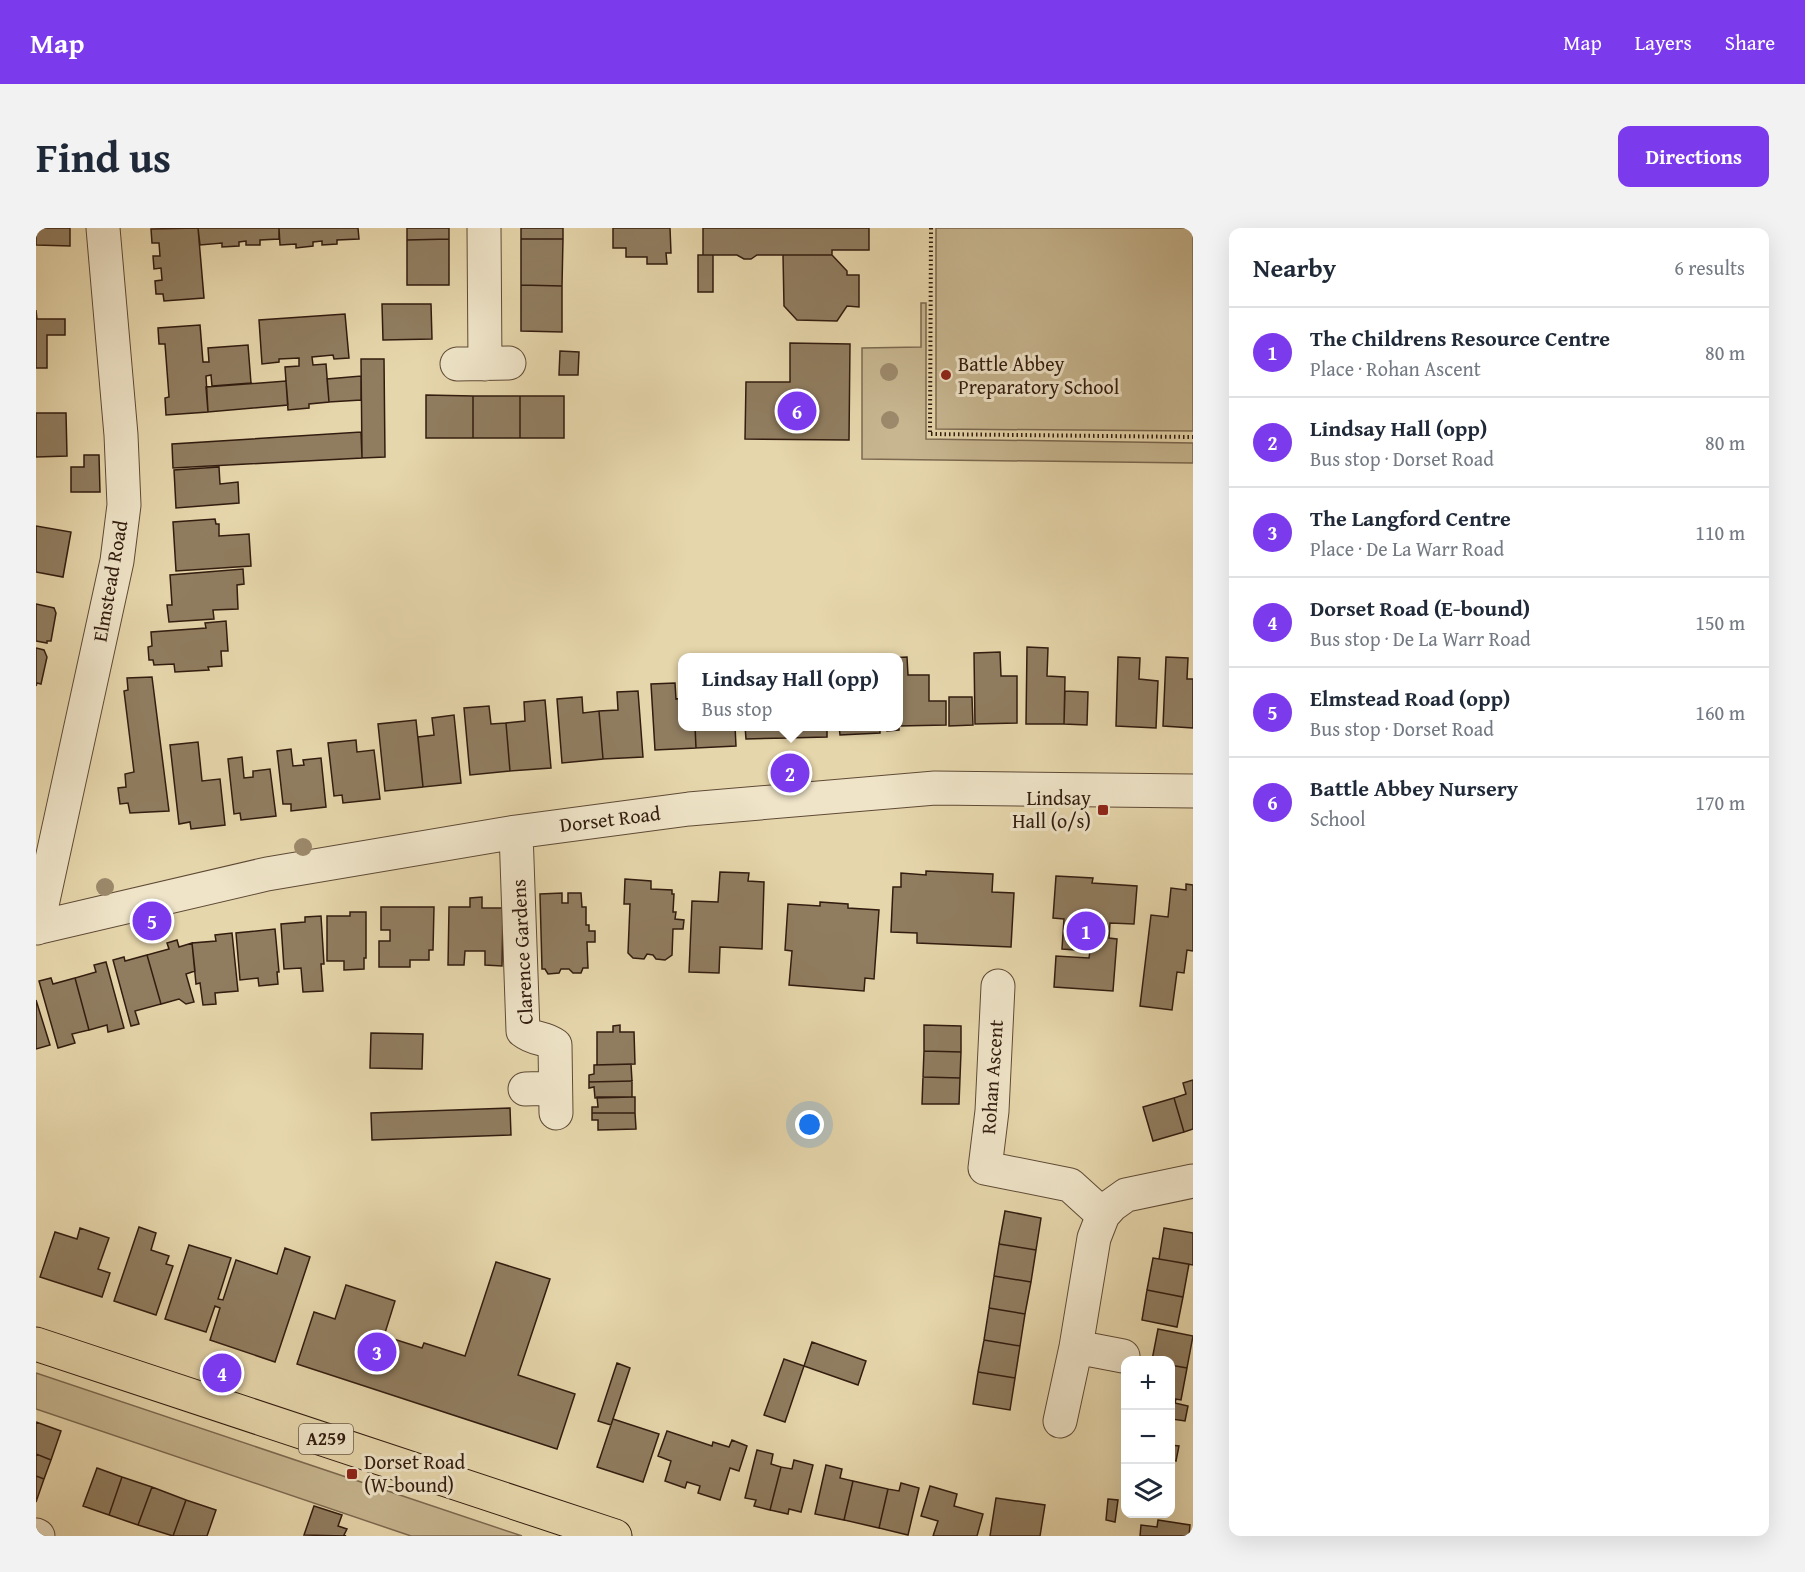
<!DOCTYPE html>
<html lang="en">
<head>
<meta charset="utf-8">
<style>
  :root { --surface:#fff; --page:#f2f2f3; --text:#1f2937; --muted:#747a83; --line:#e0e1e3; --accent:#7c3aed }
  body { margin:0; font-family:"Gentium Book Plus",serif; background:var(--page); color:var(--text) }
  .controls { position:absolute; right:18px; bottom:18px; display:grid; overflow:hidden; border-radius:12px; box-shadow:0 6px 24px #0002 }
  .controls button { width:54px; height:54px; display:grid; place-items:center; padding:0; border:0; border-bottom:2px solid var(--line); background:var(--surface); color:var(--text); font:30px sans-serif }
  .you { position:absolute; left:774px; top:897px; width:21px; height:21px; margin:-15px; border:4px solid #fff; border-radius:50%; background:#1a73e8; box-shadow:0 0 0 9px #1a73e833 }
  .badge { display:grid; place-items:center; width:39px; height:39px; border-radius:50%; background:var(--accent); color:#fff; font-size:20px; font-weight:700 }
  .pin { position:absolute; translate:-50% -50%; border:3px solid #fff; box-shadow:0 2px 6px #0006 }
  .popup { position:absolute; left:642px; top:425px; width:225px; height:78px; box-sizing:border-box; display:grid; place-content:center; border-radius:12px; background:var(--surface); filter:drop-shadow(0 2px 4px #0005); font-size:20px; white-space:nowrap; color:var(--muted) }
  .popup b { font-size:22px; color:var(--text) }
  .popup::after { content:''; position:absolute; left:50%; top:100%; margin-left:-12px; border:12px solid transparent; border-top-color:var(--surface) }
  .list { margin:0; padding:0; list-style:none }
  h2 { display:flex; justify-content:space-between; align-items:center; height:78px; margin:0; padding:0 24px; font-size:26px }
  h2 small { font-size:20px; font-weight:400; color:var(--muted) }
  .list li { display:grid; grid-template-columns:39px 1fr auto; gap:18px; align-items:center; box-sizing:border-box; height:90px; padding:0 24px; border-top:2px solid var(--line) }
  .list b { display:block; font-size:22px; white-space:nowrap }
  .list p { margin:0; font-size:20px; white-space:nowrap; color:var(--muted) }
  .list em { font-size:20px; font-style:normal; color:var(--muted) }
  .icon { flex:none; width:33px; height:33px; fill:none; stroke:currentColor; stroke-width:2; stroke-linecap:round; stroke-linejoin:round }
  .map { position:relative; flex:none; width:1157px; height:1308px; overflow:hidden; border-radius:12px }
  header { display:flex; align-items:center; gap:36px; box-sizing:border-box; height:84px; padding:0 30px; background:var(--accent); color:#fff }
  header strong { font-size:28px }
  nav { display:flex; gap:33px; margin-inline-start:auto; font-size:21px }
  .intro { display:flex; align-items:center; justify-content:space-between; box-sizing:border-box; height:144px; padding:0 36px }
  h1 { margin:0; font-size:42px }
  .button { padding:15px 27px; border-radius:12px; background:var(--accent); color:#fff; font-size:21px; font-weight:700 }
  main { display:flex; gap:36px; padding:0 36px }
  aside { flex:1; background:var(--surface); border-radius:12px; box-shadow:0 6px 24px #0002 }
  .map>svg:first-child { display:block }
</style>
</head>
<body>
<header>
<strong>Map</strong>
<nav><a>Map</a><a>Layers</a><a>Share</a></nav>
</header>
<div class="intro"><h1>Find us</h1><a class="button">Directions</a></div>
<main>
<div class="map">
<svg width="1157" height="1308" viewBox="0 0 1157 1308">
  <rect width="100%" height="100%" fill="#e6d6ab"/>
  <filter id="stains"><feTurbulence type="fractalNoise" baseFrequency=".00333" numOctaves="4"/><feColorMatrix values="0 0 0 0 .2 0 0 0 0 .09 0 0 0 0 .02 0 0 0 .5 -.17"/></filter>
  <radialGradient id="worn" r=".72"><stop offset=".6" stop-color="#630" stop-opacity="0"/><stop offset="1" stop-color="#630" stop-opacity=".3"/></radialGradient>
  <path fill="#c7b690" stroke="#7c6950" stroke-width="1.5" d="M 900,0 L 1157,0 L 1157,203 L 900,201 Z
    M 885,75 L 890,75 L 890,211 L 1157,215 L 1157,235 L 826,231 L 826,120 L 885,119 Z
    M 0,1145 L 486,1308 L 375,1308 L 0,1181 Z"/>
  <path fill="#907d60" stroke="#321c0f" stroke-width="1.5" d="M 0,0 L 34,0 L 34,18 L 0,17 Z
    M 162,0 L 243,0 L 243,11 L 224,12 L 224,17 L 210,17 L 210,13 L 203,14 L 203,18 L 186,19 L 186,15 L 164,17 Z
    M 162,0 L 168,70 L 128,73 L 127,66 L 120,66 L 119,53 L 126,52 L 125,40 L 118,41 L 117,28 L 124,28 L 123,15 L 116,15 L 115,1 Z
    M 243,0 L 322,0 L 323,11 L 301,12 L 301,16 L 286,17 L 286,13 L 277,14 L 277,18 L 260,20 L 260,16 L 244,17 Z
    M 371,0 L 413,0 L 413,11 L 371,12 Z
    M 485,0 L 527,0 L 527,11 L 485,11 Z
    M 577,0 L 634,0 L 635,25 L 630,25 L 631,36 L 611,36 L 611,29 L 590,29 L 590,20 L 577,20 Z
    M 667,0 L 833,0 L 833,22 L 796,22 L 796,27 L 721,27 L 715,31 L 708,31 L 701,27 L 667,27 Z
    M 413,11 L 413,57 L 371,57 L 371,12 Z
    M 485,11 L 527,11 L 526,58 L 485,57 Z
    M 662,27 L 677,27 L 677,64 L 662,64 Z
    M 747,27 L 796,27 L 811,43 L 811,47 L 823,47 L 823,79 L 811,78 L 801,93 L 761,92 L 748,78 Z
    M 485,57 L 526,58 L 526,104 L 485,103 Z
    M 346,76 L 395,76 L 396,111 L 347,112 Z
    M 0,82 L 1,91 L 29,91 L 29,107 L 11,107 L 11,140 L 0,140 Z
    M 309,86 L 313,130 L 298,131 L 297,127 L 276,129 L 277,137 L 290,136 L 293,174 L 273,176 L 273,180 L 252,182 L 249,139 L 263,138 L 263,130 L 243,131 L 243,134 L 226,136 L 223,92 Z
    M 164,97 L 167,134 L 173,134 L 172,120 L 212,117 L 215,155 L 176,158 L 175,147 L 170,148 L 172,184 L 130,187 L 129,170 L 133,169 L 129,116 L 123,116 L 122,100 Z
    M 754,115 L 814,116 L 813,212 L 709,211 L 710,154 L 754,154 Z
    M 524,123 L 543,124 L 542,147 L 523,147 Z
    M 325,131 L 348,131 L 349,229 L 326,230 Z
    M 325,148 L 325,172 L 293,174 L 291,151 Z
    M 250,153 L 252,177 L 172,184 L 170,159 Z
    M 390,167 L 437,168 L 437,210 L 390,210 Z
    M 437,168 L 484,168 L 484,210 L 437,210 Z
    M 484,168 L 528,168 L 528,210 L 484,210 Z
    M 0,185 L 30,185 L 31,228 L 0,229 Z
    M 325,204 L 326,230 L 137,240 L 136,216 Z
    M 48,227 L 63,227 L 64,264 L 35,264 L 35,239 L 48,239 Z
    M 183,239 L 184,256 L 202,254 L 203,275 L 140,280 L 138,242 Z
    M 179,291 L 180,296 L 183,296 L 183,308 L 213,306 L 215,338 L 140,343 L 137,294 Z
    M 0,298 L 35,304 L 27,349 L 0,344 Z
    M 207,341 L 208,356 L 201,357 L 202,381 L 177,382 L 178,391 L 133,394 L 131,377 L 136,377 L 134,347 Z
    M 0,376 L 18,380 L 20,385 L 15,413 L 11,413 L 11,415 L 0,413 Z
    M 190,393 L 192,423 L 185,423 L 186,438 L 172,439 L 173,442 L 139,444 L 138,436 L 118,437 L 117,432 L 113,432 L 112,419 L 116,418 L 115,404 L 170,400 L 169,395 Z
    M 991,419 L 1012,420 L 1011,448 L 1029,449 L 1028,496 L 990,496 Z
    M 0,420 L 8,422 L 11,429 L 5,456 L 1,455 L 0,458 Z
    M 964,424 L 965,448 L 981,448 L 981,495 L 939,496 L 938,425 Z
    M 871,429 L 872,447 L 893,447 L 893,473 L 910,473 L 910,497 L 863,498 L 863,502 L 851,503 L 851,498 L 862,498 L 862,430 L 851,430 Z
    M 1082,429 L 1104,430 L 1103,451 L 1122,453 L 1120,500 L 1080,498 Z
    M 1130,429 L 1152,430 L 1151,451 L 1157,451 L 1157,500 L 1127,498 Z
    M 116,449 L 133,583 L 94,585 L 92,575 L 84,576 L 82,560 L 90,559 L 89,546 L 98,544 L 88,463 L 92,462 L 91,450 Z
    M 639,455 L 640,471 L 646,470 L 646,498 L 659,498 L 660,520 L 619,522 L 615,456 Z
    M 602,463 L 607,529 L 567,531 L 563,483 L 582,482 L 581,464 Z
    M 1029,463 L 1052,464 L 1051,497 L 1028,496 Z
    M 546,469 L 547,485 L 563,483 L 567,531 L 526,535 L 521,471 Z
    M 913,469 L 936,469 L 937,497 L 913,498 Z
    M 509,472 L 515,540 L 474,543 L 470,495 L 489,493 L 488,474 Z
    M 453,478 L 455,496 L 470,495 L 474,543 L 434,547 L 428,480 Z
    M 418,487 L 425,555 L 387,559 L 382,509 L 398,507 L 396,490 Z
    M 380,492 L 387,559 L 349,563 L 342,496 Z
    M 659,498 L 699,498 L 700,518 L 660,520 Z
    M 709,498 L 751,498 L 751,510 L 710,511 Z
    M 751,498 L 791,498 L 791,509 L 751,510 Z
    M 803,498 L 844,498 L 844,505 L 804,507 Z
    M 320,512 L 321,524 L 338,522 L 344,571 L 307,575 L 306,567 L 298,568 L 292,515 Z
    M 162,514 L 166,553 L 184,551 L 189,597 L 155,601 L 154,594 L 143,596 L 134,517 Z
    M 255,521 L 257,538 L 268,537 L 267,532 L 285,530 L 290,579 L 255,583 L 255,576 L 247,576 L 241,523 Z
    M 206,529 L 208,550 L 217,549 L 217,543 L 234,541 L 240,588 L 205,592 L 204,585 L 198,586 L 192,531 Z
    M 890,643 L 957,646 L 956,664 L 978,665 L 975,719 L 881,715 L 881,705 L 855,704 L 857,659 L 865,659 L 865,645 L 890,647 Z
    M 684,644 L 713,645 L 712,653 L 728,654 L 726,721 L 684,719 L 683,745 L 653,744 L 656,673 L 682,674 Z
    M 1020,648 L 1057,650 L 1056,655 L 1101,658 L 1098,696 L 1074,695 L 1073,710 L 1081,711 L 1077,763 L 1018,759 L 1020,728 L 1053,730 L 1054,723 L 1026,721 L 1028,691 L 1017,690 Z
    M 589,651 L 615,653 L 615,661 L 636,662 L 636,666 L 638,666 L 637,684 L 640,684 L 639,691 L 648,692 L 647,701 L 637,701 L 636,727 L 629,732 L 620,731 L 617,727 L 611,726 L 608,731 L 597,730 L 592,725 L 594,676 L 588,676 Z
    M 1150,656 L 1157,657 L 1157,723 L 1151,722 L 1148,745 L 1141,744 L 1136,782 L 1104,778 L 1115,687 L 1132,689 L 1135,660 L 1150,662 Z
    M 526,665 L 526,675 L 532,675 L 532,665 L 545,665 L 546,679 L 550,679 L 550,697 L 553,697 L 553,703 L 559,703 L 559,714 L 551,714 L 552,740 L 547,740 L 545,745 L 537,745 L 533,741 L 525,741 L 523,745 L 512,746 L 509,741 L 506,741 L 504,666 Z
    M 446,669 L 446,680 L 467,680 L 466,738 L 449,737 L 449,723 L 429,723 L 428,737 L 412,737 L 413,679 L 434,679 L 434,670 Z
    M 784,674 L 812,676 L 812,680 L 843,682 L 838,751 L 829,750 L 828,763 L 753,757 L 756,723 L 749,722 L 752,676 L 784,678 Z
    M 345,679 L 398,679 L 397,722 L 393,722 L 393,732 L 374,732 L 374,739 L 343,739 L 343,713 L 354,713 L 354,702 L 345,702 Z
    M 314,684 L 330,684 L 330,730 L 328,730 L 328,741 L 308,742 L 308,733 L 291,733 L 291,688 L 314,688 Z
    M 285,688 L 288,736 L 285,736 L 287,763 L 267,764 L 265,740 L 248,741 L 245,696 L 269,694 L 269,689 Z
    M 239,701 L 243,744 L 241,744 L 242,756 L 223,758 L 222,750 L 204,752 L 200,705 Z
    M 196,705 L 202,763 L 179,765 L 180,776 L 167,777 L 164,755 L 160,756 L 156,715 L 180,713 L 179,707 Z
    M 141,712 L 143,719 L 156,715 L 159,743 L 150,746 L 158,774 L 150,776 L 143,771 L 125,776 L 111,727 L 133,721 L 131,715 Z
    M 111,727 L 125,776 L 99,783 L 103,796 L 95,798 L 77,732 L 88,729 L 89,733 Z
    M 70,734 L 88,800 L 72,804 L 71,797 L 53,802 L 39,750 L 60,744 L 58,737 Z
    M 15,750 L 17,756 L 39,750 L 53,802 L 36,806 L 39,815 L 22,820 L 3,753 Z
    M 0,772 L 14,817 L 0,821 Z
    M 584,797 L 584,804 L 598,804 L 599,836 L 561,837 L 561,804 L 577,804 L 577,798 Z
    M 888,797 L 925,798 L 925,824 L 888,823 Z
    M 335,805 L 387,806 L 386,841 L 334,840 Z
    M 888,823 L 925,824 L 924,850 L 887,849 Z
    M 595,836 L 596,853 L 553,854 L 553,847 L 558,846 L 558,837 Z
    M 887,849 L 924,850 L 923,876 L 886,876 Z
    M 1157,852 L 1157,901 L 1148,904 L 1138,870 L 1150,866 L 1147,855 Z
    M 596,853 L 596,869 L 559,870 L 558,859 L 553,860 L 553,854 Z
    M 561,869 L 599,869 L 599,885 L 556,885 L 556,879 L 562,879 Z
    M 1138,870 L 1148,904 L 1117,913 L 1107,879 Z
    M 474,880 L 475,907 L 336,912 L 335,885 Z
    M 556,885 L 599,885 L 600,901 L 562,902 L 562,892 L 556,892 Z
    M 969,983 L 1005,990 L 1000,1022 L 963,1016 Z
    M 103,999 L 120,1005 L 115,1022 L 133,1028 L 130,1036 L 137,1038 L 120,1087 L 78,1073 Z
    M 44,1000 L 73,1010 L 62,1041 L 74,1045 L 66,1069 L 4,1049 L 19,1004 L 41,1011 Z
    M 1128,1000 L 1157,1005 L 1157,1037 L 1123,1031 Z
    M 963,1016 L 1000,1022 L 995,1054 L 958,1048 Z
    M 153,1017 L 195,1030 L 182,1071 L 187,1072 L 200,1032 L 241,1046 L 249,1020 L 274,1029 L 239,1134 L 174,1112 L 184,1080 L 179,1078 L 170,1104 L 129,1091 Z
    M 1117,1030 L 1153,1036 L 1147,1069 L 1111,1062 Z
    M 460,1034 L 514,1051 L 482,1147 L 539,1166 L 521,1221 L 261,1136 L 278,1084 L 299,1091 L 310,1057 L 359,1073 L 348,1108 L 386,1120 L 388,1115 L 429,1128 Z
    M 958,1048 L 995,1054 L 989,1086 L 953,1080 Z
    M 1111,1062 L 1147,1069 L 1141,1099 L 1106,1092 Z
    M 953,1080 L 989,1086 L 984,1118 L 948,1112 Z
    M 1122,1101 L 1157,1108 L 1151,1140 L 1134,1137 L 1134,1132 L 1116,1132 Z
    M 948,1112 L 984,1118 L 979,1150 L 942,1144 Z
    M 776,1114 L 830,1133 L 822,1157 L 768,1138 Z
    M 748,1131 L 768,1138 L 749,1194 L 728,1187 Z
    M 581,1135 L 594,1140 L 575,1197 L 562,1193 Z
    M 1134,1137 L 1151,1140 L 1145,1172 L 1134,1170 Z
    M 942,1144 L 979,1150 L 974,1182 L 937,1176 Z
    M 1134,1170 L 1140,1171 L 1139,1175 L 1152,1178 L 1149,1193 L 1136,1191 L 1134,1200 Z
    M 577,1191 L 623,1206 L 607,1254 L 561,1239 Z
    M 0,1194 L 25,1203 L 15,1232 L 0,1226 Z
    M 631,1203 L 676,1218 L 677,1214 L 693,1219 L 696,1212 L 711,1218 L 703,1243 L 694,1240 L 684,1272 L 662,1265 L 664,1258 L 651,1254 L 649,1260 L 629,1253 L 635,1233 L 622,1228 Z
    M 1134,1217 L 1143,1218 L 1140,1233 L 1134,1231 Z
    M 721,1222 L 737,1226 L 735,1236 L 745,1239 L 734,1282 L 718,1278 L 720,1272 L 709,1270 Z
    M 0,1226 L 15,1232 L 8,1251 L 0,1248 Z
    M 758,1232 L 777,1237 L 765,1284 L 753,1281 L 752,1286 L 734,1282 L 745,1239 L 756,1241 Z
    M 790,1237 L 806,1241 L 804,1250 L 817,1253 L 808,1292 L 779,1286 Z
    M 61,1240 L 86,1249 L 73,1287 L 47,1278 Z
    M 0,1248 L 8,1251 L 0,1274 Z
    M 86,1249 L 116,1259 L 102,1297 L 73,1287 Z
    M 817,1253 L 852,1261 L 843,1300 L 808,1292 Z
    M 865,1255 L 883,1260 L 872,1307 L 843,1300 L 852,1261 L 863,1263 Z
    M 894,1258 L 921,1266 L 918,1278 L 947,1286 L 941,1308 L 897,1308 L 902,1293 L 885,1288 Z
    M 116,1259 L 150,1272 L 137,1308 L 102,1297 Z
    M 960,1270 L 1009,1277 L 1004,1308 L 954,1308 Z
    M 1072,1271 L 1082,1272 L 1079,1294 L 1070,1292 Z
    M 150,1272 L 180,1282 L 171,1308 L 137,1308 Z
    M 278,1278 L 306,1287 L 302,1298 L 311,1301 L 308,1307 L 310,1308 L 268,1307 Z
    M 1122,1292 L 1154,1297 L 1153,1308 L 1104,1308 L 1105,1297 L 1121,1299 Z"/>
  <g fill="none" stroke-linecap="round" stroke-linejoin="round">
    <g stroke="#5f4a36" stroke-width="35">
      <path id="minor" d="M 448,0 L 449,136
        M 421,136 L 473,135
        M 480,604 L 487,803 C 500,813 507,808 519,817 L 520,885
        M 0,700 L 231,646 L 480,604 L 653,581 L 899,560 L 1157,563
        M 1,700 L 81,333 L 88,277 L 85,207 L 67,0
        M 962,758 L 956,883 L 949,940 L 1034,957 L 1067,987
        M 489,861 L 519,860
        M 1040,1119 L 1087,1128
        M 1024,1193 L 1040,1119 L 1058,1010 L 1067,987 L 1076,977 L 1090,967 L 1157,953
        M 0,1307 L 2,1308"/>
    </g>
    <g stroke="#321c0f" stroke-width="35">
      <path id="trunk" d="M 0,1116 L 579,1308"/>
    </g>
    <path stroke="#321c0f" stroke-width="4" stroke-dasharray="1.5 3" stroke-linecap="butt" d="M 895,0 L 894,206 L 1157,209"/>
    <use href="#minor" stroke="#efe4c8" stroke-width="33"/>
    <use href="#trunk" stroke="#e6d6ab" stroke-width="33"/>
  </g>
  <g fill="#9c896b">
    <circle cx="853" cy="144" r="9"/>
    <circle cx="854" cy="192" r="9"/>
    <circle cx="267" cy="619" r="9"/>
    <circle cx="69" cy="659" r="9"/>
  </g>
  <g fill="#8f2418" stroke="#efe4c8" stroke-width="2">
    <circle cx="910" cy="147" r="6"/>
    <rect x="1061" y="576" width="12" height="12" rx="3"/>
    <rect x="310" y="1240" width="12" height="12" rx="3"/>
  </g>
  <g text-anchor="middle" stroke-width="6" stroke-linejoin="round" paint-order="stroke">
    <rect fill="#efe4c8" stroke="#6b5846" stroke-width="1.5" x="263" y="1196" width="54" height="30" rx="4.5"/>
    <g font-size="18" font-weight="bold" fill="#321c0f">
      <text x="290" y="1217">A259</text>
    </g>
    <g font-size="20" fill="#321c0f" stroke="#efe4c8" text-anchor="start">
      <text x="922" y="143">Battle Abbey<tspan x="922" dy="23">Preparatory School</tspan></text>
      <text x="1055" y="577" text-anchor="end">Lindsay<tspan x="1055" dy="23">Hall (o/s)</tspan></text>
      <text x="328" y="1241">Dorset Road<tspan x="328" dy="23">(W-bound)</tspan></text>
    </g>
    <g font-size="20" fill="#321c0f" stroke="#efe4c8">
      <text transform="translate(74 353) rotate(-80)" y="7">Elmstead Road</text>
      <text transform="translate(574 591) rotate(-7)" y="7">Dorset Road</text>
      <text transform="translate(486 724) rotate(-93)" y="7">Clarence Gardens</text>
      <text transform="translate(956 849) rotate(-86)" y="7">Rohan Ascent</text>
    </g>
  </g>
  <rect width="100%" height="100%" filter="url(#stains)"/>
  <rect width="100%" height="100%" fill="url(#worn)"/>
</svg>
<div class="controls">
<button>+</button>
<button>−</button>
<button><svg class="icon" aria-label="layers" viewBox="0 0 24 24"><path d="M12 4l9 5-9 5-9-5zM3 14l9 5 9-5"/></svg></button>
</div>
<div class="you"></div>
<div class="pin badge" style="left:1050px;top:703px">1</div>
<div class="pin badge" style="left:754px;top:545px">2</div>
<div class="popup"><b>Lindsay Hall (opp)</b>Bus stop</div>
<div class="pin badge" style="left:341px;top:1124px">3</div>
<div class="pin badge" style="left:186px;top:1145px">4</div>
<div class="pin badge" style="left:116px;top:693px">5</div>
<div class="pin badge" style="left:761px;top:183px">6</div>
</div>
<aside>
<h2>Nearby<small>6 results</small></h2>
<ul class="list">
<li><span class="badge">1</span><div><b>The Childrens Resource Centre</b><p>Place · Rohan Ascent</p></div><em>80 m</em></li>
<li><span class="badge">2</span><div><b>Lindsay Hall (opp)</b><p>Bus stop · Dorset Road</p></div><em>80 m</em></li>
<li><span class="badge">3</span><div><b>The Langford Centre</b><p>Place · De La Warr Road</p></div><em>110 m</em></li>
<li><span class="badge">4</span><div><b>Dorset Road (E-bound)</b><p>Bus stop · De La Warr Road</p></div><em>150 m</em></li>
<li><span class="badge">5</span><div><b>Elmstead Road (opp)</b><p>Bus stop · Dorset Road</p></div><em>160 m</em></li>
<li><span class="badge">6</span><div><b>Battle Abbey Nursery</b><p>School</p></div><em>170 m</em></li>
</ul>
</aside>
</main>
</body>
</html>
